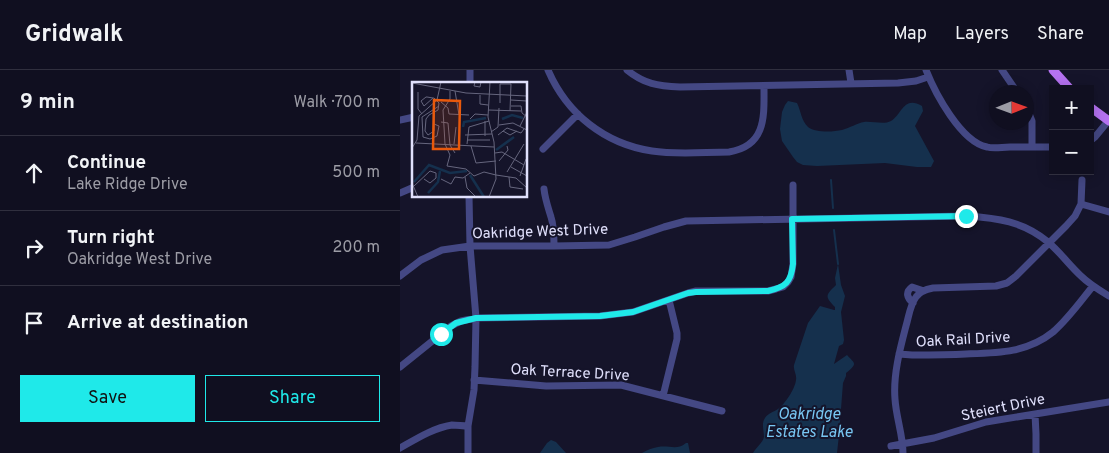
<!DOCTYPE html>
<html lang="en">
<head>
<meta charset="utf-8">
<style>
  :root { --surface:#100f20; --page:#191829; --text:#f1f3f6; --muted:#9c9ca5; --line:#302f3e; --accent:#1fe9e9 }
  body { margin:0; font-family:Overpass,sans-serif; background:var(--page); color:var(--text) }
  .controls { position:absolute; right:15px; top:15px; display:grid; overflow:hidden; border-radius:0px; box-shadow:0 2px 12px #0003 }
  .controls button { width:45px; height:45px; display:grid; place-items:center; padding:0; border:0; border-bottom:1px solid var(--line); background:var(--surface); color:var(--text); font:25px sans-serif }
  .compass { position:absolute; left:589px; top:15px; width:45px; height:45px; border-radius:50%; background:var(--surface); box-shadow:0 2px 12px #0003; rotate:89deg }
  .stop { position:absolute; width:15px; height:15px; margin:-11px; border:4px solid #1fe9e9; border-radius:50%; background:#fff }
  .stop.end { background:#1fe9e9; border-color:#fff; box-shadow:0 1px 5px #0008 }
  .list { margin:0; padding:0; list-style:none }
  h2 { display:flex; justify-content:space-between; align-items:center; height:65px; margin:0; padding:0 20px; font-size:21px }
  h2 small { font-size:16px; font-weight:400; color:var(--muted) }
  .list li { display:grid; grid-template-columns:32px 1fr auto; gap:15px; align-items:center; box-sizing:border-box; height:75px; padding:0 20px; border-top:1px solid var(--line) }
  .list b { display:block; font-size:19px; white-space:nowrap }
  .list p { margin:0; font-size:16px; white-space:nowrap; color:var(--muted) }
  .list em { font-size:16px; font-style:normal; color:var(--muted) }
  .actions { display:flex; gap:10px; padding:15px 20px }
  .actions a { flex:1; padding:11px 0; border:1px solid var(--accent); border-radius:0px; text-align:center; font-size:18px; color:var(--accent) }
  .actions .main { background:var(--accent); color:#111 }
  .icon { flex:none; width:28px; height:28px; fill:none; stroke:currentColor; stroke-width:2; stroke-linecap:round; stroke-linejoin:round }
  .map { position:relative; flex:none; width:709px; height:383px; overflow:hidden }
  header { display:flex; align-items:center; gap:30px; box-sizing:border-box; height:70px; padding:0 25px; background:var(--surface); border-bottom:1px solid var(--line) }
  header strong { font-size:24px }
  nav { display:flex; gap:28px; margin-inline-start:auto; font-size:18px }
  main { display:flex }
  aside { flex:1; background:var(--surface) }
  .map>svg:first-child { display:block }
</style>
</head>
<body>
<header>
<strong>Gridwalk</strong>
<nav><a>Map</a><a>Layers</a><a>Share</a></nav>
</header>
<main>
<aside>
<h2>9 min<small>Walk · 700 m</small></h2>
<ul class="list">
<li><svg class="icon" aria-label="ahead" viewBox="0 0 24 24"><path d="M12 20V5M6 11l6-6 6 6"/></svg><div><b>Continue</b><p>Lake Ridge Drive</p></div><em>500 m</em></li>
<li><svg class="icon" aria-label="right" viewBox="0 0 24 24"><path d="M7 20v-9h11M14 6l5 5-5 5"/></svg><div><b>Turn right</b><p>Oakridge West Drive</p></div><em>200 m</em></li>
<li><svg class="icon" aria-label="arrive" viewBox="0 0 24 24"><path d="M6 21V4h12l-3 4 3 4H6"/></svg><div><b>Arrive at destination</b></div></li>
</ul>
<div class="actions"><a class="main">Save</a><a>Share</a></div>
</aside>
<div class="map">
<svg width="709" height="383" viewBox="0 0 709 383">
  <rect width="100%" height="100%" fill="#15142a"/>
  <path fill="#15304d" d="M 388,31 L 397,33 C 401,41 401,50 408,57 C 416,63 433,62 442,60 C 450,58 457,53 464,52 C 472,51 484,55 491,51 C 502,44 504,25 522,36 L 523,41 L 515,56 L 534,91 L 531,97 L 517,97 L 485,93 L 417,96 L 403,95 L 397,92 L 393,87 L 382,71 L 380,59 L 382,42 L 385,35 Z
    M 438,194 L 441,215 L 445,226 L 441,242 L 444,270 L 443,274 L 439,276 L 434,294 L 447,285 C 455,294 458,293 446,303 L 446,306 L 443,313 L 439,365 L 437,383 L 353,383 C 356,378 363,372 364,367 C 364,360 361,354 365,348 C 368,343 374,342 378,339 C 385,334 395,319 396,310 C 397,304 393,300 394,295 L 408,253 L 420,236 L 434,240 L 435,240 L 435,237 C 424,226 426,225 436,215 L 435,208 Z
    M 151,370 L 156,372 L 166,383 L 140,383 L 147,373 Z
    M 286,373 L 288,373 L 290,383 L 242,383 C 247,380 252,378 258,377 C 270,375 276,381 286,373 Z"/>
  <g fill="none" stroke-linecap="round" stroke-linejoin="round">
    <path stroke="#15304d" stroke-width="2" d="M 431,110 L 433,138
      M 434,160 L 438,194"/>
    <path stroke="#444884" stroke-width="7" d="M 148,0 C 167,44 205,74 252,81 C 277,85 304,82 329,82 C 367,76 364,45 364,16
      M 227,0 C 244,14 258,16 280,17 L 498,13 L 516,11 L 528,7
      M 449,0 L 451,13
      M 526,0 C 535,23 561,72 587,77 C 594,79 602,77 610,77 C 624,77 638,77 653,77
      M 602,0 L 617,22
      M 70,14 L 70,0
      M 626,36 L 632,51 L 632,77
      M 0,50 L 14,47
      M 690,71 L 695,67 L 709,50
      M 143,79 L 178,44
      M 144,119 C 145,129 148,137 151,147 C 154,156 154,166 154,176
      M 0,123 L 14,117
      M 681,134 L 709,142
      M 0,206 L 21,190 L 42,180 L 70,176 L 154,176 L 209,175 L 235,167 L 264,157 L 286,151 L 566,146 C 597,148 623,151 648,172 C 660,182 669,195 681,206 C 689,214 699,220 709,226
      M 513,233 C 507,228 505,222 512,217 L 524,221
      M 499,284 L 512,285 C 530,285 548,285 566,284 C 597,283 627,283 653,262 C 668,249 680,232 693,216
      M 0,297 L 51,256 L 61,251 L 76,248 L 200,246 L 233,242 L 288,223 L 296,221 L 368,221 L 376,219 L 383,217 L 388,212 L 391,207 L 393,194 L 393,115
      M 74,310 L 146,316 L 221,315 L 322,341
      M 263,326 L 277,269 L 277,263 L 269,230
      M 635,344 L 636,364 L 636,383
      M 491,376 L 534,368 L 586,352 L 709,332
      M 0,378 C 16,369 33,358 52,355 C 57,355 63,356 68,356
      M 68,383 L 68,356 L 74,320 L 75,297 L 76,248 L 70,176 L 69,126
      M 503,383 C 503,365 496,347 495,329 C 493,305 500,279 506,256 C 509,246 510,235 516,227 C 520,221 527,219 533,218 L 596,216 L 607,213 L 616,206 L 666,156 L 675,146 L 681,134 L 682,110"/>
    <path stroke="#b572f1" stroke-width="9" d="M 653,0 L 670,19
      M 690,37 L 709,51"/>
  </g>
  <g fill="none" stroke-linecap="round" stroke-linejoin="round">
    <path stroke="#1fe9e9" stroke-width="6" d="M 41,264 L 56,253 L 76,248 L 200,246 L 233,242 L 288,223 L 296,222 L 368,221 C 386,217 391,212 393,194 L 392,149 L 566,146"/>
  </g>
  <g text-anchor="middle" stroke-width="4" stroke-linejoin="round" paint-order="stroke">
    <g font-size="15" fill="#e0e0fc" stroke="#15142a">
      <text transform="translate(140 161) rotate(-2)" y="5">Oakridge West Drive</text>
      <text transform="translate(563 269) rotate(-3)" y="5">Oak Rail Drive</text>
      <text transform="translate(170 302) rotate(3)" y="5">Oak Terrace Drive</text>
      <text transform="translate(603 337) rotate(-12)" y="5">Steiert Drive</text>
    </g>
    <g font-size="16" font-style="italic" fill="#78c6f2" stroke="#15142a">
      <text x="409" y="349">Oakridge<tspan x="409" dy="18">Estates Lake</tspan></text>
    </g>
  </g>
  <g transform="translate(12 12)">
    <rect width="115" height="115" fill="#15142a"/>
    <path fill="none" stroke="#15304d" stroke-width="2.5" d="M 90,37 L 100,33 L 111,36M 51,45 L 52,40 L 74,36M 84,68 L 102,55M 58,93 L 72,115M 2,100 L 17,83 L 38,91 L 55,89M 16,111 L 26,100 L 28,89"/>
    <path fill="none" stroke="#66667e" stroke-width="1" d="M 63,0 L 62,4 L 68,5 L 69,0M 0,1 L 54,11 L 115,14M 38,9 L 38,17 L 31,28 L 33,62 L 38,73 L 35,84 L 54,87 L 62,94 L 72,90 L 84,93M 43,9 L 47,33M 6,10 L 6,27 L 10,32M 68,13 L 68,22 L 76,23M 21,16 L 12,24 L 9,19 L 14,15 L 15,15 L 21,16 L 22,16 L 27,21 L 26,28 L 17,33 L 14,37 L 13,49 L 16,53 L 22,49 L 22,31M 99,18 L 115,19M 29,20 L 36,26 L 37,32 L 57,33M 88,21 L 88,2 L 99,2 L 98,29M 99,24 L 109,24 L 110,31 L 115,35M 76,28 L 109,29M 58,37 L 63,32 L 76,33M 29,40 L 36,41 L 38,63 L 43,71M 22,42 L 27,44 L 25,54 L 18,57 L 11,55 L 10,35 L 27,24M 87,43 L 101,41 L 115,48M 108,44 L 115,30M 91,49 L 98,53 L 105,49M 79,50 L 86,45 L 87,26M 53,53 L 80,52M 86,53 L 95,46 L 109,51 L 112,47M 73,54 L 73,39M 55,58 L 78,58M 4,61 L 82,65M 42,62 L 44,45M 55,62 L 57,45 L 77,39M 59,64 L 64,81 L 84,79M 0,66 L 5,58 L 7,34 L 25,18 L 29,0M 83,71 L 90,70 L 112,83M 87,79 L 96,68 L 95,64M 99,85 L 115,94M 95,90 L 112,62M 84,93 L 104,96 L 115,106M 108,94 L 114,77M 53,95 L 55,106 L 64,115M 97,95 L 98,105 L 111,107M 29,97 L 39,102 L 43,95 L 51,96 L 58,91M 0,101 L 6,115M 2,104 L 18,89 L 24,91 L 24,96 L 18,101 L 12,97M 77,115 L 84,97 L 82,60 L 76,35 L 78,0"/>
    <path fill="#e8590c" fill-opacity="0.15" stroke="#e8590c" stroke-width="2.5" d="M 22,18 L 48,19 L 47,67 L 21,67 Z"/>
    <rect width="115" height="115" fill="none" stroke="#e0e0fc" stroke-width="2.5"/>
  </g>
</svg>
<div class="controls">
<button>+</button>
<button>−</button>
</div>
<svg class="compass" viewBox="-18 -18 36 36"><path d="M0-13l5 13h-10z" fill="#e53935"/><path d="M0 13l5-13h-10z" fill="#9c9ca5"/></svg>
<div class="stop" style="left:41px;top:264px"></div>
<div class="stop end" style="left:566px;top:146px"></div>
</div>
</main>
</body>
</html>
